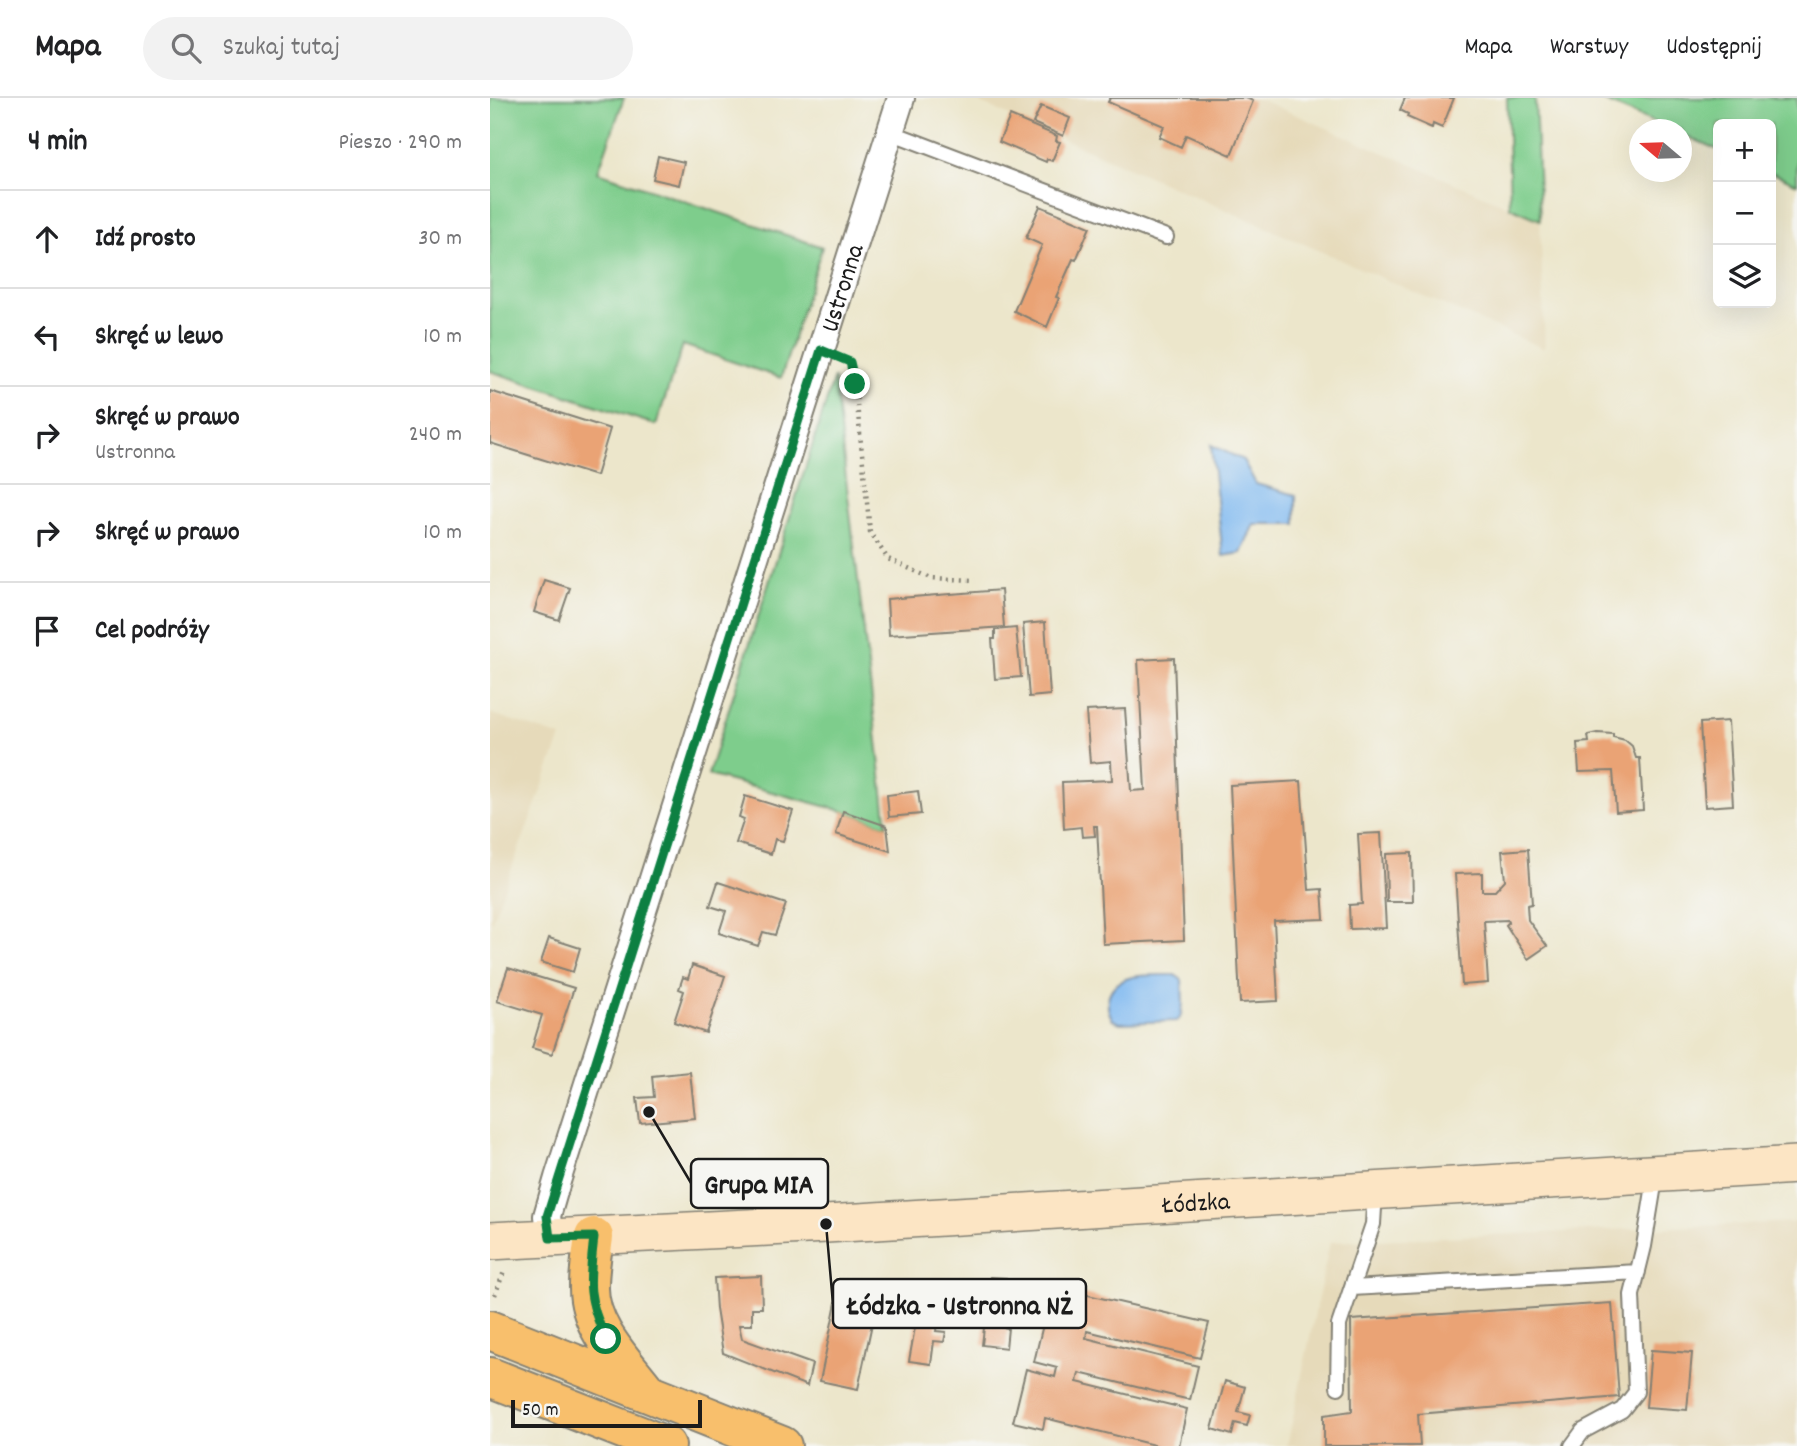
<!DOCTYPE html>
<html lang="pl">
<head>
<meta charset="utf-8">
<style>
  :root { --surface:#fff; --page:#f2f2f2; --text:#202124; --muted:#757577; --line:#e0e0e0 }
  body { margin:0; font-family:Dekko,sans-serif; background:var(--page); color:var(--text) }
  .controls { position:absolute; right:21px; top:21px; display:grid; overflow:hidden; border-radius:10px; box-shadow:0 7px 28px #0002 }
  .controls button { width:63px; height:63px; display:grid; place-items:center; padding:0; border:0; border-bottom:2px solid var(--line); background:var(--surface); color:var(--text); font:35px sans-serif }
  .compass { position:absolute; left:1139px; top:21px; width:63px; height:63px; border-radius:50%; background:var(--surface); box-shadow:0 7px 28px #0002; rotate:289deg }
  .scale { position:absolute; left:21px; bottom:18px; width:191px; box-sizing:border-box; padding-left:7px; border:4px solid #1c1c1c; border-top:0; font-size:19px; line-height:24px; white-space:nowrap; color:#1c1c1c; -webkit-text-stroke:5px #f6f6f2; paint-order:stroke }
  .stop { position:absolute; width:21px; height:21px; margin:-16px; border:5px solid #0b8043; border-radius:50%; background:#fff }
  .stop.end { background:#0b8043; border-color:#fff; box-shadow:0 2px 7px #0008 }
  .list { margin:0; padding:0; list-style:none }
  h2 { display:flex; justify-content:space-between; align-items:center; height:91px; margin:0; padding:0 28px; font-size:30px }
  h2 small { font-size:23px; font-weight:400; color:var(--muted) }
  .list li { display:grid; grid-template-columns:46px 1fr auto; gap:21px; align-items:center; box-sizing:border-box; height:98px; padding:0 28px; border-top:2px solid var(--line) }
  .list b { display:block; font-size:26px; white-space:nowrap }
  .list p { margin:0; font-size:23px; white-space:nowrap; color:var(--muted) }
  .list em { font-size:23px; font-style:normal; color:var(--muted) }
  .icon { flex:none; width:38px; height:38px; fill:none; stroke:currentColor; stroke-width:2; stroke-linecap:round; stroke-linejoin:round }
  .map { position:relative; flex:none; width:1307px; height:1348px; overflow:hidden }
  header { display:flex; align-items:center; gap:42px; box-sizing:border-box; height:98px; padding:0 35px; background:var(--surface); border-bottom:2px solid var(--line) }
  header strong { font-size:33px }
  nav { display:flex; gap:38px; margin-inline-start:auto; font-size:24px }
  .search { width:490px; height:63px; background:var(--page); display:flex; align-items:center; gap:18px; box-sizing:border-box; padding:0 24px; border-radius:38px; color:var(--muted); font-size:26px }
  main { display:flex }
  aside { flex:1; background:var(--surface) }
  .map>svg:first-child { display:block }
</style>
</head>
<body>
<header>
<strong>Mapa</strong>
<div class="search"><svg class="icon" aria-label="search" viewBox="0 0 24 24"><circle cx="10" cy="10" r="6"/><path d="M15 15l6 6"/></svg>Szukaj tutaj</div>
<nav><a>Mapa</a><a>Warstwy</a><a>Udostępnij</a></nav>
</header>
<main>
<aside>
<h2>4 min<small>Pieszo · 290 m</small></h2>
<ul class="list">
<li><svg class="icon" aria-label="ahead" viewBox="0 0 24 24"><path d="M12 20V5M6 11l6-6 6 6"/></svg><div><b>Idź prosto</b></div><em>30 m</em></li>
<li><svg class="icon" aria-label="left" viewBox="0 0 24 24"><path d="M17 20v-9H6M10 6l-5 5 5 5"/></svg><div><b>Skręć w lewo</b></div><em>10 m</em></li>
<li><svg class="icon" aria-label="right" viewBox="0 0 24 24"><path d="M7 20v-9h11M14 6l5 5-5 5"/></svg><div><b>Skręć w prawo</b><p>Ustronna</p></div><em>240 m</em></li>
<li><svg class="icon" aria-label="right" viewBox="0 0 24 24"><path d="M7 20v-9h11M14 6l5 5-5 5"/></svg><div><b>Skręć w prawo</b></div><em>10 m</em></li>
<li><svg class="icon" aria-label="arrive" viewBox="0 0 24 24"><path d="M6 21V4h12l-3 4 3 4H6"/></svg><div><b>Cel podróży</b></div></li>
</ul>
</aside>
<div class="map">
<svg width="1307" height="1348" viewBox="0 0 1307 1348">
  <rect width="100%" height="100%" fill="#f6f6f2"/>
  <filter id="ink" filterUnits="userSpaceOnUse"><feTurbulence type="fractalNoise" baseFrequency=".0143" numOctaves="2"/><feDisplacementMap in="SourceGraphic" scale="14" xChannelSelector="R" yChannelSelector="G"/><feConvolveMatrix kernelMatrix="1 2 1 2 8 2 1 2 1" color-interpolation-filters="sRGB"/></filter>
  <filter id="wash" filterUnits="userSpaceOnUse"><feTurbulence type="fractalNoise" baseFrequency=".00686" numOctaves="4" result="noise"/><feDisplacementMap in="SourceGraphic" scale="28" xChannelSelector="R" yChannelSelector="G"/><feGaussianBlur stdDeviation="1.57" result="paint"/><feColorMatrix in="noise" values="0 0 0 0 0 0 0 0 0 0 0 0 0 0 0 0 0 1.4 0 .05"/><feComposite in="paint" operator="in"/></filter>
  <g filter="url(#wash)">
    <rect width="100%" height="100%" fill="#ece6cb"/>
    <path fill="#e6daba" d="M 479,0 L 767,0 L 1020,109 L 1050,122 L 1055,251 Z
      M 0,615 L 71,639 L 0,828 Z
      M 1307,1124 L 1307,1348 L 797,1348 L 840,1144 Z"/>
    <path fill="#7ecd8c" stroke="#4d7454" stroke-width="2" d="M 0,0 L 134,0 L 108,74 L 332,149 L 291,280 L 193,247 L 166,327 L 0,273 Z
      M 1017,0 L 1045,0 L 1050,122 L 1020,109 Z
      M 1106,0 L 1307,0 L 1307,86 L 1281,74 L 1281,26 L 1228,26 L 1228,52 L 1192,36 L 1192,32 L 1180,31 Z
      M 344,279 L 397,728 L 353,713 L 218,677 Z"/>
    <path fill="#81baf1" stroke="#4e6b86" stroke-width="2" d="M 721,347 L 753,362 L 766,386 L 806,397 L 806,426 L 764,426 L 751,455 L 733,458 Z
      M 685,877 L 692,882 L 693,906 L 690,920 L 686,923 L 630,925 L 623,922 C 619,916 617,909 618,901 C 623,872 664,878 685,877 Z"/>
    <g id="blocks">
      <path fill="#eaa374" d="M 620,0 L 756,0 L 763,3 L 741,57 L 696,37 L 691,49 L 669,39 L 674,28 L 618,4 Z
        M 915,0 L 964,0 L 952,30 L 943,26 L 942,30 L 917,19 L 918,16 L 910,12 Z
        M 551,8 L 580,20 L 573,38 L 543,25 Z
        M 520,18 L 567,38 L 566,43 L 570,44 L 562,63 L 557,61 L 556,64 L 509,44 Z
        M 168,58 L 194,64 L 189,87 L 163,81 Z
        M 550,108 L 600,129 L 586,162 L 583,161 L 566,199 L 569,200 L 557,229 L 524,213 L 552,147 L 536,140 Z
        M 0,293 L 120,331 L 106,378 L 0,345 Z
        M 54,482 L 80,490 L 69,522 L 44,514 Z
        M 511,492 L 514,529 L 399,537 L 397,501 Z
        M 555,524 L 560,597 L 539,599 L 533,526 Z
        M 526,530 L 531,579 L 505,581 L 502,541 L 505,541 L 505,532 Z
        M 684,560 L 694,842 L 613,846 L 607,728 L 604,728 L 605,738 L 592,739 L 591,729 L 574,731 L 572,684 L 622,682 L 621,663 L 600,665 L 596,613 L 635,611 L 641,693 L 655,692 L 648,562 Z
        M 1238,623 L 1243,707 L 1215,709 L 1210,625 Z
        M 1107,635 L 1123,636 L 1123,639 L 1135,642 L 1142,648 L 1146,660 L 1150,660 L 1153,712 L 1126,714 L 1123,673 L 1089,674 L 1087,645 L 1099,644 L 1098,637 Z
        M 811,683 L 819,792 L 832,791 L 834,821 L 784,823 L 788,903 L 750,905 L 740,687 Z
        M 428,693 L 431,716 L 399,719 L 397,697 Z
        M 255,698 L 303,713 L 293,743 L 285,741 L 281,756 L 246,745 L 254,721 L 249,719 Z
        M 353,713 L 397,728 L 400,753 L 346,736 Z
        M 891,735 L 896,830 L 860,831 L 859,807 L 872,806 L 868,736 Z
        M 1038,751 L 1042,806 L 1037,807 L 1038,822 L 1057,848 L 1038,861 L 1016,827 L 1019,824 L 1018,822 L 994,823 L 998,885 L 972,887 L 965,776 L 992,775 L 992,793 L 1005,793 L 1015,782 L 1012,753 Z
        M 922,755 L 923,804 L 897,804 L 896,756 Z
        M 228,784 L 296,806 L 285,837 L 273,834 L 268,848 L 229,835 L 236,813 L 220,808 Z
        M 59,840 L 90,850 L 83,874 L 51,864 Z
        M 202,867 L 235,878 L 216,935 L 184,924 L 194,893 L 189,891 L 193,879 L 198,881 Z
        M 18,870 L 84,890 L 62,956 L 42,950 L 52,917 L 7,903 Z
        M 200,974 L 205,1020 L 150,1025 L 147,1000 L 164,999 L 162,978 Z
        M 271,1178 L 272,1210 L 262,1210 L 262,1227 L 249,1227 L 252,1241 L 322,1266 L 317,1288 L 233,1255 L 226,1211 L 224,1180 Z
        M 500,1179 L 516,1180 L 510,1229 L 518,1230 L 516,1250 L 492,1247 Z
        M 350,1185 L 389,1193 L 368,1291 L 330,1283 Z
        M 561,1190 L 585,1196 L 585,1194 L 719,1225 L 710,1260 L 597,1233 L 596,1240 L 708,1268 L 700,1302 L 589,1275 L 587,1284 L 697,1311 L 689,1348 L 668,1348 L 555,1320 L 553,1331 L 523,1324 L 536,1271 L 565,1279 L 567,1270 L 544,1264 L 556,1214 L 551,1212 L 552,1205 L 557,1207 Z
        M 1122,1205 L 1129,1299 L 928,1316 L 930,1348 L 834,1348 L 834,1317 L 862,1313 L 861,1222 Z
        M 427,1218 L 448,1220 L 446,1233 L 456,1234 L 454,1244 L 444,1243 L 441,1266 L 419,1263 Z
        M 1161,1252 L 1202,1255 L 1197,1312 L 1156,1309 Z
        M 735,1283 L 755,1289 L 748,1314 L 760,1317 L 757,1328 L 745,1325 L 742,1337 L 722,1331 Z"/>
    </g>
  </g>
  <g filter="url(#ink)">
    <use href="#blocks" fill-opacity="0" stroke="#848174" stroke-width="2"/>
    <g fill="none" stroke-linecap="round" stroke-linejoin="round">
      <g stroke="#848174" stroke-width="18">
        <path id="lane" d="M 400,34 L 676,139
          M 862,1190 L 1148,1174
          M 848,1289 L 849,1227 L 883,1126 L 885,1093
          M 1082,1348 L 1093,1333 L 1132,1312 L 1146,1294 L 1142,1197 L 1154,1148 L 1166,1075"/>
      </g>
      <g stroke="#848174" stroke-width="30">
        <g id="street">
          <path id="s1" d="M 60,1140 L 57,1118 L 68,1080 L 411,0"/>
        </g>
      </g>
      <g stroke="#848174" stroke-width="40">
        <g id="secondary">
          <path id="s2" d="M 0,1143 L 336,1126 L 1307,1067"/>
        </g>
      </g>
      <g stroke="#848174" stroke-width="42">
        <path id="primary" d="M 104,1139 C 102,1155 99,1172 99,1188 C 98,1229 133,1263 156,1293
          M 0,1232 L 292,1348
          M 0,1279 L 176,1348"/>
      </g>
      <path stroke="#848174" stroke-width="4.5" stroke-dasharray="2 5" stroke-linecap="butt" d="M 355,262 L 360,264 L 365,286 L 380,434 L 398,461 L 441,480 L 482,482
        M 5,1197 L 15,1171"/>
      <use href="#lane" stroke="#fff" stroke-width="14"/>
      <use href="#street" stroke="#fff" stroke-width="26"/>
      <use href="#secondary" stroke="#fce5c4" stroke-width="37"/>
      <use href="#primary" stroke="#f8bf6c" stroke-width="38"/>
    </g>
  </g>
  <g fill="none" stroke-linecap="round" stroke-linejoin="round" filter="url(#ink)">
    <path stroke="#0b8043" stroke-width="9" d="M 116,1241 C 96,1198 99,1184 104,1139 L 60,1140 L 57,1118 L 331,252 L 360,264 L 365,286"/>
  </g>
  <g text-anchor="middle" stroke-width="5" stroke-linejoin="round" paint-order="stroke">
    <g font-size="26" fill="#1c1c1c" stroke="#f6f6f2">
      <text dy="9" stroke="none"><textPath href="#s1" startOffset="996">Ustronna</textPath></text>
      <text dy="9" stroke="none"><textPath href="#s2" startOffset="707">Łódzka</textPath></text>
    </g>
  </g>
  <path fill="none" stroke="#1c1c1c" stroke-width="2.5" d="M159 1014L201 1085M336 1126L343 1206"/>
  <g fill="#1c1c1c" stroke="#f6f6f2" stroke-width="2.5">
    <circle cx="159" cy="1014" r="7"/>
    <circle cx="336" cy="1126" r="7"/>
  </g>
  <g fill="#f6f6f2" stroke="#1c1c1c" stroke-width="2.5">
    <rect x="201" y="1061" width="137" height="49" rx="7"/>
    <rect x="343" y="1181" width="253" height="49" rx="7"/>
  </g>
  <g font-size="28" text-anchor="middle" font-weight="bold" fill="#1c1c1c">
    <text x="269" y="1095">Grupa MIA</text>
    <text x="470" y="1216">Łódzka - Ustronna NŻ</text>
  </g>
</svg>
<div class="controls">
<button>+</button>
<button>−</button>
<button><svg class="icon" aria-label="layers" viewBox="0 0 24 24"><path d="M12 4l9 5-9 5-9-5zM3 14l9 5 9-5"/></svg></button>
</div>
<svg class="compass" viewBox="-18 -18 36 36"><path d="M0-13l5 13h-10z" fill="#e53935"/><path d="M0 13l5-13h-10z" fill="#757577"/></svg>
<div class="scale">50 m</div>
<div class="stop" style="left:116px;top:1241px"></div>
<div class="stop end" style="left:365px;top:286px"></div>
</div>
</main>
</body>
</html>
